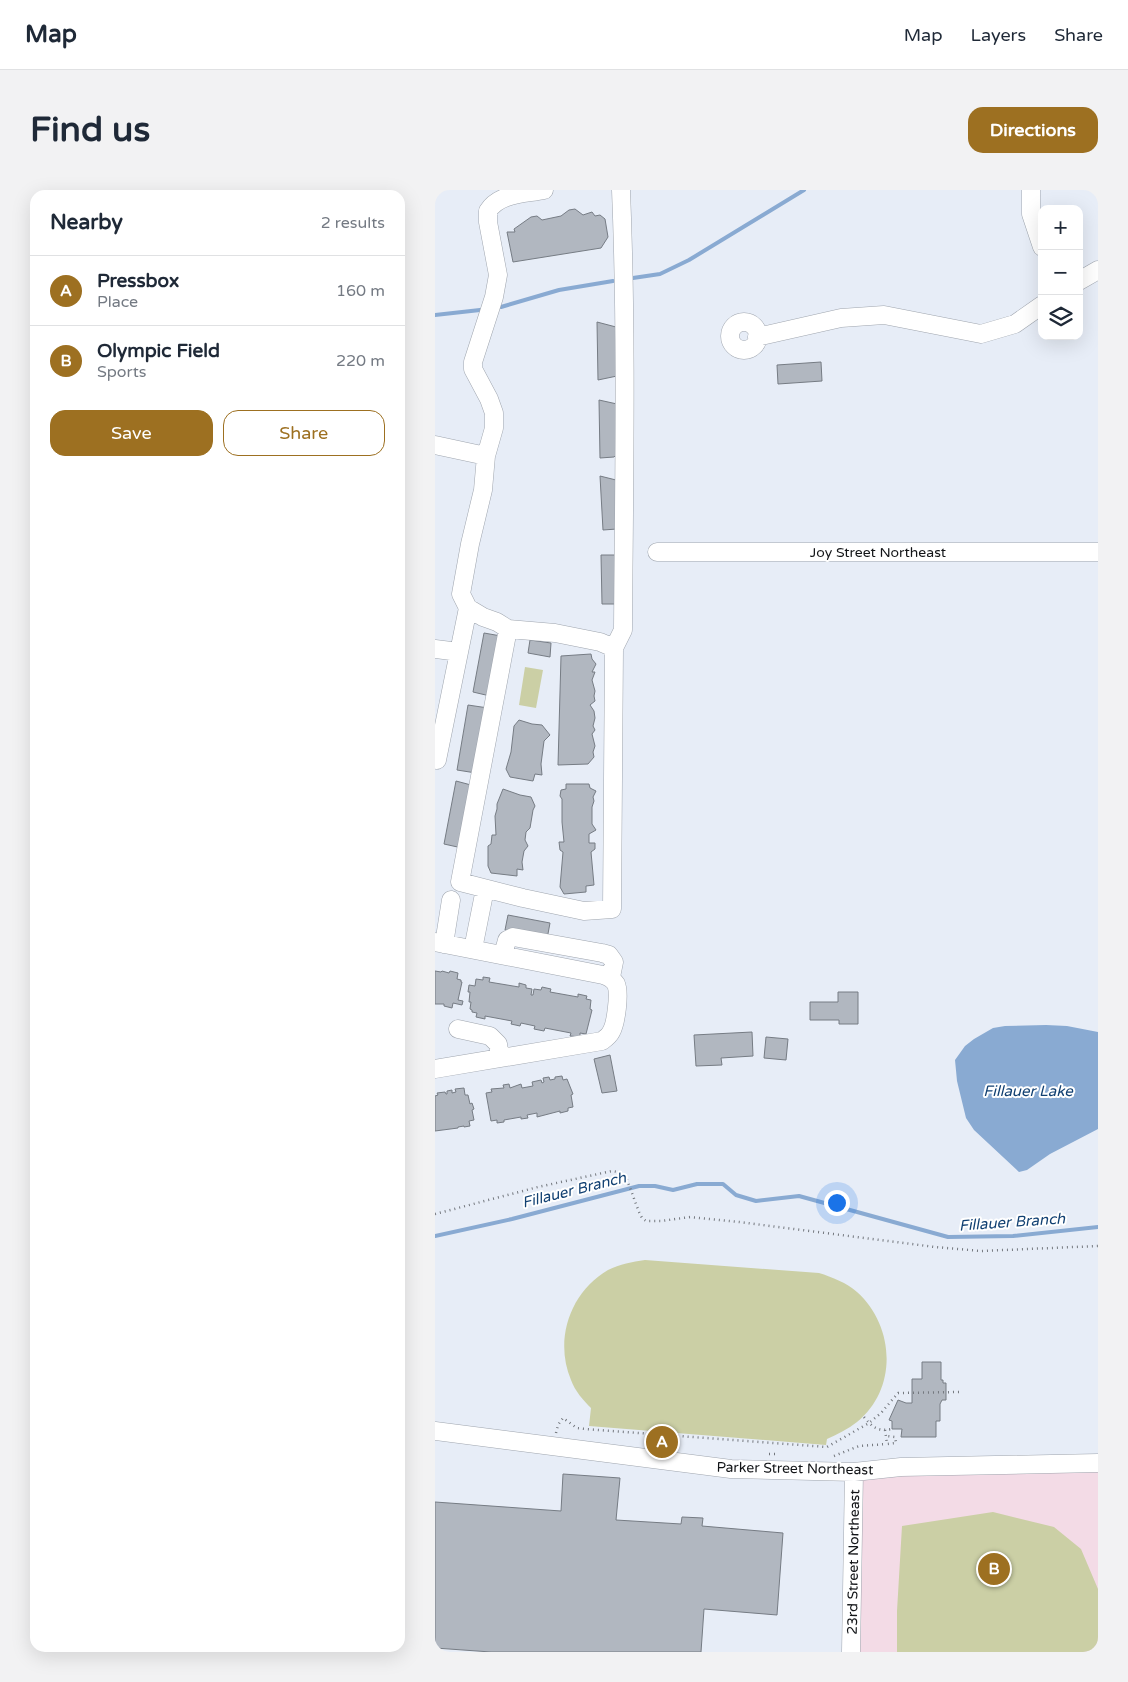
<!DOCTYPE html>
<html lang="en">
<head>
<meta charset="utf-8">
<style>
  :root { --surface:#fff; --page:#f2f2f3; --text:#1f2937; --muted:#747a83; --line:#e0e1e3; --accent:#9d7021 }
  body { margin:0; font-family:"Varela Round",sans-serif; background:var(--page); color:var(--text) }
  .controls { position:absolute; right:15px; top:15px; display:grid; overflow:hidden; border-radius:10px; box-shadow:0 5px 20px #0002 }
  .controls button { width:45px; height:45px; display:grid; place-items:center; padding:0; border:0; border-bottom:1px solid var(--line); background:var(--surface); color:var(--text); font:25px sans-serif }
  .you { position:absolute; left:401px; top:1012px; width:18px; height:18px; margin:-12px; border:4px solid #fff; border-radius:50%; background:#1a73e8; box-shadow:0 0 0 8px #1a73e833 }
  .badge { display:grid; place-items:center; width:32px; height:32px; border-radius:50%; background:var(--accent); color:#fff; font-size:16px; font-weight:700 }
  .pin { position:absolute; translate:-50% -50%; border:2px solid #fff; box-shadow:0 1px 5px #0006 }
  .list { margin:0; padding:0; list-style:none }
  h2 { display:flex; justify-content:space-between; align-items:center; height:65px; margin:0; padding:0 20px; font-size:21px }
  h2 small { font-size:16px; font-weight:400; color:var(--muted) }
  .list li { display:grid; grid-template-columns:32px 1fr auto; gap:15px; align-items:center; box-sizing:border-box; height:70px; padding:0 20px; border-top:1px solid var(--line) }
  .list b { display:block; font-size:19px; white-space:nowrap }
  .list p { margin:0; font-size:16px; white-space:nowrap; color:var(--muted) }
  .list em { font-size:16px; font-style:normal; color:var(--muted) }
  .actions { display:flex; gap:10px; padding:15px 20px }
  .actions a { flex:1; padding:11px 0; border:1px solid var(--accent); border-radius:15px; text-align:center; font-size:18px; color:var(--accent) }
  .actions .main { background:var(--accent); color:#fff }
  .icon { flex:none; width:28px; height:28px; fill:none; stroke:currentColor; stroke-width:2; stroke-linecap:round; stroke-linejoin:round }
  .map { position:relative; flex:none; width:663px; height:1462px; overflow:hidden; border-radius:15px }
  header { display:flex; align-items:center; gap:30px; box-sizing:border-box; height:70px; padding:0 25px; background:var(--surface); border-bottom:1px solid var(--line) }
  header strong { font-size:24px }
  nav { display:flex; gap:28px; margin-inline-start:auto; font-size:18px }
  .intro { display:flex; align-items:center; justify-content:space-between; box-sizing:border-box; height:120px; padding:0 30px }
  h1 { margin:0; font-size:35px }
  .button { padding:12px 22px; border-radius:15px; background:var(--accent); color:#fff; font-size:18px; font-weight:700 }
  main { display:flex; gap:30px; padding:0 30px }
  aside { flex:1; background:var(--surface); border-radius:15px; box-shadow:0 5px 20px #0002 }
  .map>svg:first-child { display:block }
</style>
</head>
<body>
<header>
<strong>Map</strong>
<nav><a>Map</a><a>Layers</a><a>Share</a></nav>
</header>
<div class="intro"><h1>Find us</h1><a class="button">Directions</a></div>
<main>
<aside>
<h2>Nearby<small>2 results</small></h2>
<ul class="list">
<li><span class="badge">A</span><div><b>Pressbox</b><p>Place</p></div><em>160 m</em></li>
<li><span class="badge">B</span><div><b>Olympic Field</b><p>Sports</p></div><em>220 m</em></li>
</ul>
<div class="actions"><a class="main">Save</a><a>Share</a></div>
</aside>
<div class="map">
<svg width="663" height="1462" viewBox="0 0 663 1462">
  <rect width="100%" height="100%" fill="#e7edf7"/>
  <path fill="#f3dbe6" d="M 663,1273 L 663,1462 L 416,1462 L 419,1282 Z"/>
  <path fill="#cbcfa5" d="M 90,477 L 108,480 L 101,518 L 84,515 Z
    M 210,1070 L 384,1083 C 397,1087 412,1093 422,1102 C 460,1136 463,1199 422,1232 C 413,1239 403,1244 392,1249 L 391,1255 L 154,1236 L 156,1218 C 148,1210 140,1201 136,1190 C 119,1150 135,1102 173,1080 C 185,1074 197,1072 210,1070 Z
    M 558,1322 L 619,1337 L 646,1359 L 663,1399 L 663,1462 L 462,1462 L 462,1421 L 467,1336 Z"/>
  <path fill="#89aad2" d="M 611,835 L 632,836 L 663,842 L 663,939 L 615,964 L 592,980 L 584,982 L 539,940 L 531,928 L 522,891 L 520,870 L 530,856 L 539,849 L 558,838 L 570,836 Z"/>
  <g fill="none" stroke-linecap="round" stroke-linejoin="round">
    <path stroke="#89aad2" stroke-width="4" d="M 198,88 L 225,84 L 254,70 L 369,0
      M 66,117 L 124,100 L 178,91
      M 0,125 L 45,120
      M 0,1046 L 77,1029 L 204,996 L 220,996 L 238,1000 L 262,994 L 288,994 L 301,1005 L 321,1011 L 364,1006 L 513,1047 L 578,1046 L 663,1037"/>
  </g>
  <path fill="#b1b7c0" stroke="#767c84" d="M 140,19 L 148,25 L 157,22 L 160,26 L 165,25 L 170,29 L 173,47 L 166,58 L 78,72 L 72,42 L 80,42 L 79,39 L 96,27 L 102,26 L 107,30 L 126,26 L 134,20 Z
    M 162,132 L 181,137 L 182,186 L 163,190 Z
    M 386,172 L 387,191 L 343,194 L 342,175 Z
    M 164,210 L 182,214 L 182,264 L 179,267 L 165,268 Z
    M 165,286 L 181,290 L 182,339 L 168,340 Z
    M 166,365 L 182,365 L 181,414 L 167,414 Z
    M 49,443 L 66,446 L 55,506 L 38,502 Z
    M 95,450 L 116,453 L 115,467 L 93,463 Z
    M 156,464 L 157,469 L 161,474 L 157,482 L 160,482 L 157,490 L 160,501 L 159,506 L 160,511 L 155,515 L 159,521 L 160,528 L 158,536 L 160,540 L 157,544 L 160,556 L 158,562 L 159,567 L 153,574 L 123,575 L 126,466 Z
    M 33,515 L 53,518 L 41,583 L 22,580 Z
    M 84,530 L 97,534 L 107,535 L 115,545 L 109,551 L 106,574 L 107,585 L 100,584 L 98,591 L 75,587 L 71,579 L 76,562 L 79,536 Z
    M 21,591 L 36,595 L 27,658 L 9,654 Z
    M 131,594 L 154,594 L 155,598 L 161,601 L 158,607 L 159,611 L 157,617 L 157,634 L 161,640 L 154,644 L 154,653 L 160,653 L 160,659 L 156,662 L 159,695 L 151,696 L 151,702 L 129,704 L 125,697 L 128,662 L 125,660 L 124,652 L 129,652 L 127,632 L 127,609 L 125,606 L 126,600 L 131,599 Z
    M 68,599 L 85,605 L 96,607 L 100,616 L 98,620 L 95,638 L 91,642 L 90,650 L 93,656 L 89,661 L 87,672 L 88,680 L 82,679 L 82,686 L 56,683 L 53,676 L 53,656 L 56,654 L 57,645 L 61,645 L 60,626 L 62,619 L 62,614 Z
    M 73,725 L 115,733 L 112,749 L 70,740 Z
    M 0,781 L 6,782 L 7,781 L 14,783 L 15,781 L 23,783 L 22,789 L 26,790 L 26,792 L 27,792 L 23,810 L 28,811 L 27,815 L 18,813 L 17,818 L 9,816 L 9,814 L 0,814 Z
    M 48,787 L 55,788 L 54,792 L 84,797 L 84,793 L 91,795 L 91,798 L 97,799 L 96,805 L 98,805 L 99,799 L 106,800 L 107,797 L 116,799 L 115,802 L 143,807 L 143,804 L 152,806 L 151,809 L 156,810 L 155,819 L 157,820 L 151,844 L 145,843 L 145,847 L 135,846 L 136,843 L 110,838 L 109,841 L 99,839 L 100,836 L 86,833 L 85,836 L 76,834 L 77,831 L 50,826 L 50,829 L 41,827 L 42,823 L 37,822 L 37,820 L 35,819 L 36,812 L 34,812 L 35,802 L 33,802 L 34,795 L 40,796 L 41,789 L 48,790 Z
    M 403,802 L 423,802 L 423,834 L 404,834 L 404,830 L 375,830 L 375,812 L 403,812 Z
    M 317,842 L 318,866 L 286,868 L 287,875 L 261,876 L 259,845 Z
    M 331,847 L 353,849 L 351,870 L 329,868 Z
    M 175,865 L 182,901 L 167,903 L 159,869 Z
    M 127,886 L 128,890 L 132,889 L 138,904 L 136,905 L 138,917 L 133,918 L 133,921 L 125,923 L 125,921 L 102,927 L 102,923 L 92,925 L 93,928 L 86,929 L 86,927 L 69,930 L 69,932 L 62,933 L 62,930 L 56,931 L 51,903 L 57,902 L 56,899 L 69,898 L 68,895 L 74,894 L 75,898 L 86,894 L 87,898 L 98,896 L 97,892 L 106,890 L 107,893 L 109,892 L 108,888 L 114,887 L 115,890 L 120,889 L 120,887 Z
    M 29,898 L 30,905 L 33,905 L 35,914 L 37,913 L 39,919 L 37,920 L 39,930 L 34,931 L 35,936 L 29,937 L 29,936 L 23,937 L 23,938 L 0,941 L 0,906 L 3,905 L 2,903 L 10,902 L 11,904 L 12,904 L 12,901 L 17,900 L 17,903 L 21,902 L 20,899 Z
    M 487,1172 L 506,1172 L 506,1190 L 508,1190 L 508,1193 L 511,1193 L 511,1210 L 507,1210 L 505,1214 L 505,1231 L 501,1231 L 501,1247 L 466,1247 L 467,1239 L 457,1239 L 457,1231 L 454,1230 L 463,1210 L 471,1213 L 477,1213 L 477,1189 L 487,1189 Z
    M 220,1249 L 234,1250 L 233,1257 L 219,1255 Z
    M 128,1284 L 185,1288 L 181,1330 L 246,1334 L 247,1327 L 268,1328 L 267,1336 L 348,1343 L 342,1425 L 269,1419 L 266,1462 L 56,1462 L 0,1458 L 0,1312 L 126,1321 Z"/>
  <g fill="none" stroke-linecap="round" stroke-linejoin="round">
    <g stroke="#9fa5ae" stroke-width="19">
      <path id="minor" d="M 109,0 C 90,4 64,3 53,21 L 53,32 L 63,85 L 59,107 L 38,172 L 38,179 L 54,209 L 59,223 L 59,238 L 51,266 L 48,300 L 35,354 L 26,404 L 33,418 L 48,427 L 62,432 L 73,439 L 120,443 L 165,452 L 179,458
        M 596,0 L 596,24 L 607,57
        M 644,91 L 663,80
        M295 146a14 14 0 1 1 28 0a14 14 0 1 1-28 0Z
        M 322,147 L 406,128 L 449,125 L 546,144 L 580,134 L 607,115
        M 0,255 L 51,266
        M 222,362 L 663,362
        M 73,439 L 25,692 L 88,708 L 149,721 L 177,719 L 179,458 L 188,440 C 189,293 192,147 186,0
        M 0,459 L 24,462
        M 0,569 L 2,570 L 33,418
        M 0,752 L 168,785 C 174,787 178,789 181,794 C 185,803 181,834 176,842 C 174,846 171,848 167,851 L 0,879
        M 9,754 L 16,710
        M 38,759 L 50,699
        M 68,765 L 72,750 L 78,747 L 167,763 L 174,765 L 179,772 L 176,787
        M 23,839 L 55,846 L 63,854 L 65,868
        M 0,1241 L 296,1279 L 419,1282 L 466,1277 L 663,1273
        M 416,1462 L 419,1282"/>
    </g>
    <path stroke="#73777d" stroke-width="2.5" stroke-dasharray="1 4" stroke-linecap="butt" d="M 0,1024 L 103,997 L 177,981 L 183,982 L 191,987 L 204,1022 L 207,1028 L 211,1031 L 226,1031 L 255,1027 L 304,1032 L 500,1057 L 546,1061 L 663,1056
      M 429,1227 C 437,1237 443,1242 457,1239
      M 450,1240 L 452,1254 L 461,1253 L 460,1247 L 452,1246
      M 121,1243 L 123,1235 L 128,1228 L 142,1238 L 150,1239 L 392,1257 L 434,1233 L 446,1223 L 463,1203 L 524,1202
      M 334,1264 L 343,1264
      M 399,1266 L 424,1256 L 452,1254"/>
    <use href="#minor" stroke="#fff" stroke-width="18"/>
  </g>
  <g text-anchor="middle" stroke-width="4" stroke-linejoin="round" paint-order="stroke">
    <g font-size="14" fill="#121417" stroke="#fff">
      <text x="443" y="367">Joy Street Northeast</text>
      <text transform="translate(360 1278) rotate(1)" y="5">Parker Street Northeast</text>
      <text transform="translate(418 1372) rotate(-89)" y="5">23rd Street Northeast</text>
    </g>
    <g font-size="15" font-style="italic" fill="#114072" stroke="#fff">
      <text x="593" y="906">Fillauer Lake</text>
      <text transform="translate(139 1000) rotate(-14)" y="5">Fillauer Branch</text>
      <text transform="translate(577 1032) rotate(-4)" y="5">Fillauer Branch</text>
    </g>
  </g>
</svg>
<div class="controls">
<button>+</button>
<button>−</button>
<button><svg class="icon" aria-label="layers" viewBox="0 0 24 24"><path d="M12 4l9 5-9 5-9-5zM3 14l9 5 9-5"/></svg></button>
</div>
<div class="you"></div>
<div class="pin badge" style="left:227px;top:1252px">A</div>
<div class="pin badge" style="left:559px;top:1379px">B</div>
</div>
</main>
</body>
</html>
